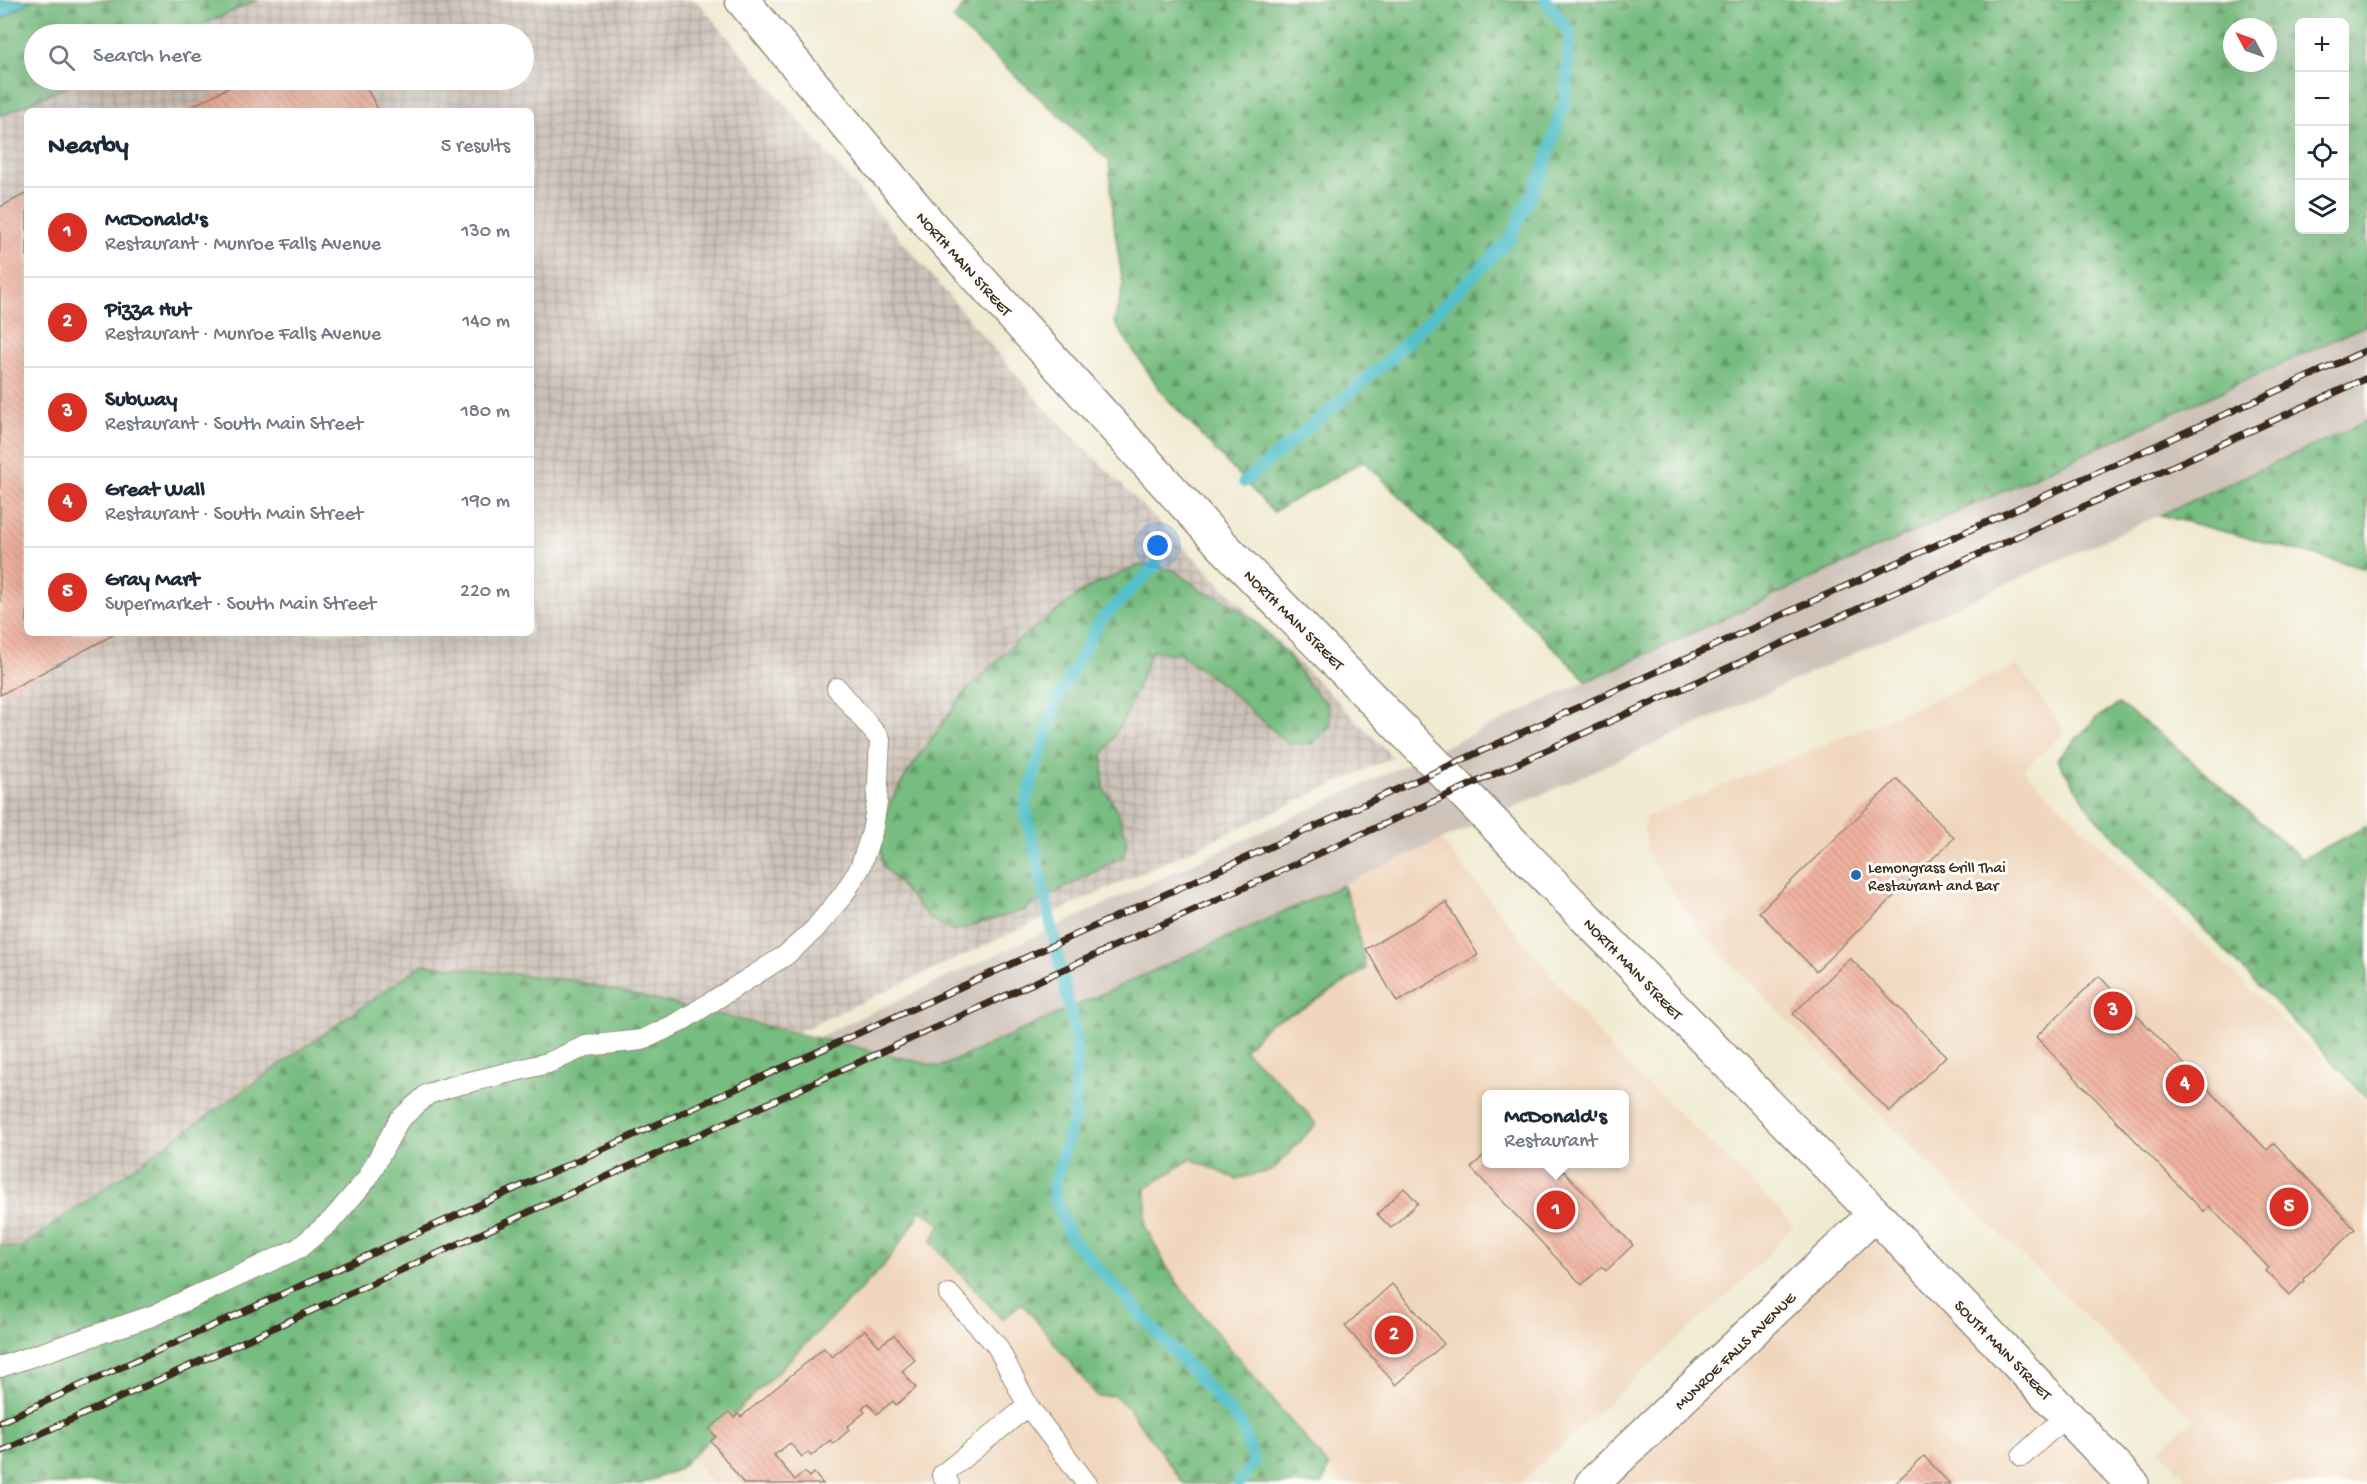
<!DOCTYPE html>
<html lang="en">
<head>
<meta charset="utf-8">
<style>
  :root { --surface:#fff; --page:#f2f2f3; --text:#1f2937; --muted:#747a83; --line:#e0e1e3; --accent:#d93025 }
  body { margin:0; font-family:"Gochi Hand",sans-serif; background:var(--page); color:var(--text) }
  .controls { position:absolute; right:18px; top:18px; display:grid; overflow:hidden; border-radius:9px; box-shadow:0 6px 24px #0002 }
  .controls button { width:54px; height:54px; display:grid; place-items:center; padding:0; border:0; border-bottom:2px solid var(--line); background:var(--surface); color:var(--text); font:30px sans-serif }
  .compass { position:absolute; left:2223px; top:18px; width:54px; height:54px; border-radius:50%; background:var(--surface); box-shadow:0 6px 24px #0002; rotate:311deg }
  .you { position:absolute; left:1158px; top:546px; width:21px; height:21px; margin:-15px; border:4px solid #fff; border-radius:50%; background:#1a73e8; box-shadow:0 0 0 9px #1a73e833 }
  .badge { display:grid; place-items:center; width:39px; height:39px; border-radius:50%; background:var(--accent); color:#fff; font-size:20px; font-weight:700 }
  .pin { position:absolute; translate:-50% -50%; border:3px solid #fff; box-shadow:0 2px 6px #0006 }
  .popup { position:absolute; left:1482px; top:1090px; width:147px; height:78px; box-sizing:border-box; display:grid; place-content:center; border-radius:9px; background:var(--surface); filter:drop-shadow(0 2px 4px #0005); font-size:20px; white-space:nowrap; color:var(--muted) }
  .popup b { font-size:22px; color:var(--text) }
  .popup::after { content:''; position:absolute; left:50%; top:100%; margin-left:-12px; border:12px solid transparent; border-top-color:var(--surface) }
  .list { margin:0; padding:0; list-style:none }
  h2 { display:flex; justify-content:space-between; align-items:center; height:78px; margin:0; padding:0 24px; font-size:26px }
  h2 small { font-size:20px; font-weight:400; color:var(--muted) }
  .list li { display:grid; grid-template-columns:39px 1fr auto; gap:18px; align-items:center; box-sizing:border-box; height:90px; padding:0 24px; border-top:2px solid var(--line) }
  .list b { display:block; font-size:22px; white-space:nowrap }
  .list p { margin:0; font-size:20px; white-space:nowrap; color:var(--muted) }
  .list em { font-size:20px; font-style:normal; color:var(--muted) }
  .icon { flex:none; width:33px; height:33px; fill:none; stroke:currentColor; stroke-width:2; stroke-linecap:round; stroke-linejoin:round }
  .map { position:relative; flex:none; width:2367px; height:1484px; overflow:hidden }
  .search { position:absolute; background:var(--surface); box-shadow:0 6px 24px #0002; left:24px; top:24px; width:510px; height:66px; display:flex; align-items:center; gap:15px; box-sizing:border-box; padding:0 21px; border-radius:33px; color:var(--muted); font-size:22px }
  .panel { position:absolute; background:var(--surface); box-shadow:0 6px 24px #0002; left:24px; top:108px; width:510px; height:528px; border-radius:9px }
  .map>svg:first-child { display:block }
</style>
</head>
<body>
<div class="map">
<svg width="2367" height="1484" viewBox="0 0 2367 1484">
  <defs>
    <pattern id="industrial-grid" width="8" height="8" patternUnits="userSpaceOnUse" patternTransform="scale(1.5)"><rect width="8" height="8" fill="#cec2b9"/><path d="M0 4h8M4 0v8" fill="none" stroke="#a89e96"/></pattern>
    <pattern id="forest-firs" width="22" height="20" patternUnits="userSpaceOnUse" patternTransform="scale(1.5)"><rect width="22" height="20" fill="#77bc80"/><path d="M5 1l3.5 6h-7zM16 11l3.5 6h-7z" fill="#639968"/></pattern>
    <pattern id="water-waves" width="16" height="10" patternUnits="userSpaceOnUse" patternTransform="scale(1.5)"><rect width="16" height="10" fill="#52c0cb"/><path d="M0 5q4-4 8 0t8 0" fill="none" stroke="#459ca4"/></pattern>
    <pattern id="building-back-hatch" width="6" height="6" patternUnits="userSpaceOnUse" patternTransform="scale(1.5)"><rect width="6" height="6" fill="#f0b19e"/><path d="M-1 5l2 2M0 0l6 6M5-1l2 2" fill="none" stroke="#cf9888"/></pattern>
  </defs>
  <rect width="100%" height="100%" fill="#fdfcf7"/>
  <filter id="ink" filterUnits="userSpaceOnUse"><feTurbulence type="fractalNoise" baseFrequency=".0167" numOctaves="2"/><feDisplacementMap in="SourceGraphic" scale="12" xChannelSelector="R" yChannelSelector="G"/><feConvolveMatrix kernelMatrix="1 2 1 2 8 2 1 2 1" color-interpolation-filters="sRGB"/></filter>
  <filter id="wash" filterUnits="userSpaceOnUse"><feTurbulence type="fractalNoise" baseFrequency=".008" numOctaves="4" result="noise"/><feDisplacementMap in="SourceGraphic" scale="24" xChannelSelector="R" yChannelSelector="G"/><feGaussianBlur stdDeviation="1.35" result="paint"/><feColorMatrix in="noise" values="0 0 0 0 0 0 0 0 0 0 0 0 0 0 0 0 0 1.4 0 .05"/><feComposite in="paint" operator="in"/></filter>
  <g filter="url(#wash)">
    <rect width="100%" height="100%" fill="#f0ead1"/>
    <path fill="#f0d6bc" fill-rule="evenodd" d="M 2018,666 L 2065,732 L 2023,770 L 2367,1102 L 2367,1484 L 2191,1484 L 2159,1449 L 2193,1419 L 1987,1222 L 1698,930 L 1646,852 L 1644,818 Z
      M 1441,840 L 1611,1049 L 1756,1187 L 1793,1226 L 1760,1264 L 1519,1484 L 1342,1484 L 1188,1298 L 1166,1266 L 1146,1227 L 1146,1187 L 1191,1159 L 1236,1179 L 1291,1093 L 1244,1050 L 1270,1023 L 1306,1007 L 1366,969 L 1352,908 L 1343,885 ZM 1487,1094 L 1625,1094 L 1625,1164 L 1487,1164 Z
      M 957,1187 L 1210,1484 L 713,1484 L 659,1420 Z
      M 1875,1214 L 2116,1467 L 2098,1484 L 1587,1484 Z"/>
    <path fill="url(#industrial-grid)" fill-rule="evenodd" d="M 258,0 L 696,0 L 1043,406 L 1393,757 L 795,1033 L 575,981 L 423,964 L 20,1248 L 0,1245 L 0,116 L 81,80 L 524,80 L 524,34 L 181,34 ZM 27,111 L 531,111 L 531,633 L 27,633 Z"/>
    <path fill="#cec2b9" d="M 2367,325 L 2367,421 L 940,1067 L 373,1243 L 1587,681 Z"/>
    <path fill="url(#forest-firs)" stroke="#59734f" stroke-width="1.5" fill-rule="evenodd" d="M 0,0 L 258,0 L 181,34 L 34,34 L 34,80 L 81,80 L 0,116 Z
      M 965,0 L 2367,0 L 2367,325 L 1587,681 L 1364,461 L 1273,512 L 1163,394 L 1114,322 L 1123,285 L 1114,225 L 1109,161 L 953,19 L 963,7 ZM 2300,22 L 2344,22 L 2344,230 L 2300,230 ZM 2232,27 L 2268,27 L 2268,63 L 2232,63 Z
      M 2367,421 L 2367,569 L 2160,515 Z
      M 1140,565 L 1174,570 L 1203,592 L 1227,601 L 1256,622 L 1288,656 L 1310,686 L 1329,707 L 1331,726 L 1312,744 L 1288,744 L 1224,686 L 1179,654 L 1152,650 L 1125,717 L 1103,755 L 1103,787 L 1114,804 L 1127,838 L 1124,856 L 1021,911 L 954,931 L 931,920 L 883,866 L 878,824 L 908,772 L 963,694 L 1017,641 L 1087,588 Z
      M 2119,704 L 2166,738 L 2302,859 L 2367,826 L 2367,1098 L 2092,813 L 2057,759 L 2096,718 Z
      M 1343,885 L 1352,908 L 1366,969 L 1306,1007 L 1270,1023 L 1244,1050 L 1291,1093 L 1316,1124 L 1273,1170 L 1236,1179 L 1191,1159 L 1146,1188 L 1146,1227 L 1166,1266 L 1188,1298 L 1329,1467 L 1323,1484 L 1184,1484 L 1129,1409 L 1114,1395 L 1098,1397 L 1022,1303 L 1002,1319 L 931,1242 L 941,1224 L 919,1209 L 917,1219 L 882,1268 L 679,1469 L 641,1484 L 0,1484 L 0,1245 L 20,1248 L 423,964 L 575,981 L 940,1067 Z"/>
    <path fill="url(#water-waves)" stroke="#467574" stroke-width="1.5" d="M 0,0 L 32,0 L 0,21 Z"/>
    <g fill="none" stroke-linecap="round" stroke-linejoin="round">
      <path stroke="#52c0cb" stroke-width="12" d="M 1244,482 L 1390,359 L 1509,240 L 1544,169 L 1566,96 L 1570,34 L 1546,0
        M 1156,565 L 1100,621 L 1056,702 L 1025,806 L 1076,1038 L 1075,1114 L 1053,1190 L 1069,1236 L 1242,1425 L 1254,1463 L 1239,1484"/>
    </g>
    <g id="blocks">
      <path fill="url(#building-back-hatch)" d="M 243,80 L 362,80 L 379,111 L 183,111 Z
        M 27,193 L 27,633 L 117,633 L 0,695 L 0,207 Z
        M 1897,779 L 1954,838 L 1816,971 L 1759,912 Z
        M 1446,902 L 1478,955 L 1397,1002 L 1366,949 Z
        M 1850,958 L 1946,1056 L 1890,1112 L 1793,1014 Z
        M 2099,976 L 2267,1150 L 2274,1143 L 2355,1229 L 2303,1279 L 2304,1281 L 2290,1295 L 2266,1271 L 2269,1268 L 2209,1206 L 2204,1212 L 2036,1037 Z
        M 1487,1152 L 1487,1164 L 1547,1164 L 1559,1176 L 1564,1171 L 1633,1245 L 1606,1271 L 1602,1266 L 1582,1285 L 1471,1168 Z
        M 1404,1188 L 1418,1203 L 1391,1228 L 1377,1214 Z
        M 1392,1284 L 1444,1344 L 1396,1385 L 1345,1326 Z
        M 865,1330 L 879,1346 L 894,1335 L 915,1360 L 902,1371 L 916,1388 L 896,1405 L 893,1401 L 877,1414 L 868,1403 L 862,1408 L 865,1412 L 847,1427 L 849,1430 L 833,1444 L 830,1440 L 811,1456 L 808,1452 L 802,1457 L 790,1443 L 774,1455 L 795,1480 L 805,1472 L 809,1477 L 814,1473 L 823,1484 L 744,1484 L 711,1441 L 716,1437 L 709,1429 L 729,1412 L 734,1418 L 738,1414 L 741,1417 L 824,1348 L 832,1357 Z
        M 1924,1456 L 1950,1484 L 1894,1484 Z"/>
    </g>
  </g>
  <g filter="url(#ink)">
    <use href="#blocks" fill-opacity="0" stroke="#968a78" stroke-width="1.5"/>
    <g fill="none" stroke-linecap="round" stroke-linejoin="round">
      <g stroke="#968a78" stroke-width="22">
        <path id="lane" d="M 949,1294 L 997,1346 L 1028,1406
          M 0,1367 L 152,1316 L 299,1248 L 331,1221 L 367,1179 L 399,1120 L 428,1094 L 453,1086 L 548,1063 L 586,1046 L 642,1040 L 678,1023 L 786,955 L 814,930 L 843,895 L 860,868 L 872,832 L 877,803 L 880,739 L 837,688
          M 2022,1456 L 2067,1415
          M 949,1484 L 942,1475 L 1028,1406 L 1087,1484"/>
      </g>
      <g stroke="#968a78" stroke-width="36">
        <path id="secondary" d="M 1592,1484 L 1875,1214"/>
      </g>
      <g stroke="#968a78" stroke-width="36">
        <path id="primary" d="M 742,0 L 933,228 L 1221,544 L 1875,1214 L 2132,1484"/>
      </g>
      <use href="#lane" stroke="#fff" stroke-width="20"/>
      <use href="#secondary" stroke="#fff" stroke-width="33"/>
      <use href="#primary" stroke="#fff" stroke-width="33"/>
      <g stroke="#3b2a1e" stroke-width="7">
        <path id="rail" d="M 0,1422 L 2367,350
          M 0,1452 L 2367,378"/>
      </g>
      <use href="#rail" stroke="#fdfcf7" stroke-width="4.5" stroke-dasharray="14" stroke-linecap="butt"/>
    </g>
  </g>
  <circle fill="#1f6fb2" stroke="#fdfcf7" stroke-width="2" cx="1856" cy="875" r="6"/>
  <g text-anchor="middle" stroke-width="6" stroke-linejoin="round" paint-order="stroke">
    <g font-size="16" fill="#3b2a1e" stroke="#fdfcf7">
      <text transform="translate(965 263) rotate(48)" y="6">NORTH MAIN STREET</text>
      <text transform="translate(1295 619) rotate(45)" y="6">NORTH MAIN STREET</text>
      <text transform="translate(1634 968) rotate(46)" y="6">NORTH MAIN STREET</text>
      <text transform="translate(2004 1349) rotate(46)" y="6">SOUTH MAIN STREET</text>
      <text transform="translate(1734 1350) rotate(-44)" y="6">MUNROE FALLS AVENUE</text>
    </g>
    <g font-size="16" fill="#3b2a1e" stroke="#fdfcf7" text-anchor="start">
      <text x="1868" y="872">Lemongrass Grill Thai<tspan x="1868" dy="18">Restaurant and Bar</tspan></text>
    </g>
  </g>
</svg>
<div class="controls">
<button>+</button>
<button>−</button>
<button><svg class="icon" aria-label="locate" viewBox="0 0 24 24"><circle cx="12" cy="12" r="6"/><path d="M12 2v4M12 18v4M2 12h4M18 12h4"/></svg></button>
<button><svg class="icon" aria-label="layers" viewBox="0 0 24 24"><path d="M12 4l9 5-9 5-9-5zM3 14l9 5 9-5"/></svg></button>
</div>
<svg class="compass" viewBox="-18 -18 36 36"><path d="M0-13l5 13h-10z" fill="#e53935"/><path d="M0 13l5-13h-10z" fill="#747a83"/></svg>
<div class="you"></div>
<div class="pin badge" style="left:1556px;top:1210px">1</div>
<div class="popup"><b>McDonald's</b>Restaurant</div>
<div class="pin badge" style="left:1394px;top:1335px">2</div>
<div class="pin badge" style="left:2113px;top:1011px">3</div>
<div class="pin badge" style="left:2185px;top:1084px">4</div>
<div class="pin badge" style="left:2289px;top:1207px">5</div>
<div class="search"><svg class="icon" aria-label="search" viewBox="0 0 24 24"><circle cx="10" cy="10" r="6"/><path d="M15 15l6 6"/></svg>Search here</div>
<section class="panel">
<h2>Nearby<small>5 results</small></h2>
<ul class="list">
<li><span class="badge">1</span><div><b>McDonald's</b><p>Restaurant · Munroe Falls Avenue</p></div><em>130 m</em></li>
<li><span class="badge">2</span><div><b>Pizza Hut</b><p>Restaurant · Munroe Falls Avenue</p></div><em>140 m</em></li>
<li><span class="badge">3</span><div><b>Subway</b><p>Restaurant · South Main Street</p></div><em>180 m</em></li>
<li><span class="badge">4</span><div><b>Great Wall</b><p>Restaurant · South Main Street</p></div><em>190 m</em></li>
<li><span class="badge">5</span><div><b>Gray Mart</b><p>Supermarket · South Main Street</p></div><em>220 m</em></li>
</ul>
</section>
</div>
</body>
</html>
